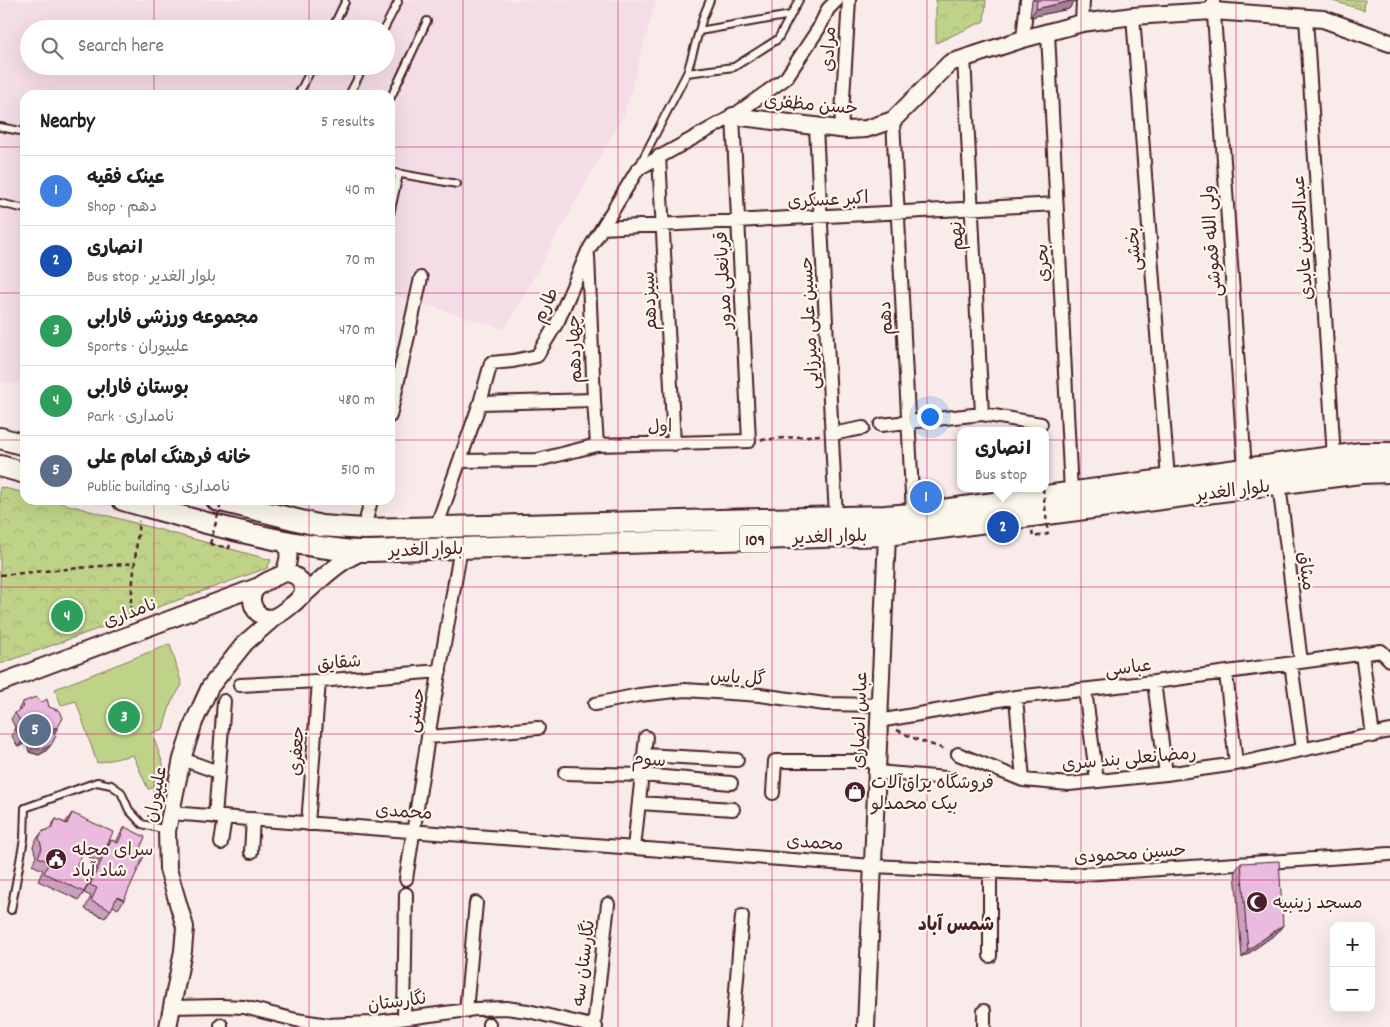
<!DOCTYPE html>
<html lang="en">
<head>
<meta charset="utf-8">
<style>
  :root { --surface:#fff; --page:#f6f6f6; --text:#202124; --muted:#757577; --line:#e0e0e0; --accent:#2563eb }
  body { margin:0; font-family:Dekko,"Playpen Sans Arabic",sans-serif; background:var(--page); color:var(--text) }
  .controls { position:absolute; right:15px; bottom:15px; display:grid; overflow:hidden; border-radius:10px; box-shadow:0 5px 20px #0002 }
  .controls button { width:45px; height:45px; display:grid; place-items:center; padding:0; border:0; border-bottom:1px solid var(--line); background:var(--surface); color:var(--text); font:25px sans-serif }
  .you { position:absolute; left:929px; top:416px; width:18px; height:18px; margin:-12px; border:4px solid #fff; border-radius:50%; background:#1a73e8; box-shadow:0 0 0 8px #1a73e833 }
  .badge { display:grid; place-items:center; width:32px; height:32px; border-radius:50%; background:var(--accent); color:#fff; font-size:16px; font-weight:700 }
  .pin { position:absolute; translate:-50% -50%; border:2px solid #fff; box-shadow:0 1px 5px #0006 }
  .popup { position:absolute; left:957px; top:427px; width:92px; height:65px; box-sizing:border-box; display:grid; place-content:center; border-radius:10px; background:var(--surface); filter:drop-shadow(0 1px 4px #0005); font-size:16px; white-space:nowrap; color:var(--muted) }
  .popup b { font-size:19px; color:var(--text) }
  .popup::after { content:''; position:absolute; left:50%; top:100%; margin-left:-10px; border:10px solid transparent; border-top-color:var(--surface) }
  .list { margin:0; padding:0; list-style:none }
  h2 { display:flex; justify-content:space-between; align-items:center; height:65px; margin:0; padding:0 20px; font-size:21px }
  h2 small { font-size:16px; font-weight:400; color:var(--muted) }
  .list li { display:grid; grid-template-columns:32px 1fr auto; gap:15px; align-items:center; box-sizing:border-box; height:70px; padding:0 20px; border-top:1px solid var(--line) }
  .list b { display:block; font-size:19px; white-space:nowrap }
  .list p { margin:0; font-size:16px; white-space:nowrap; color:var(--muted) }
  .list em { font-size:16px; font-style:normal; color:var(--muted) }
  .icon { flex:none; width:28px; height:28px; fill:none; stroke:currentColor; stroke-width:2; stroke-linecap:round; stroke-linejoin:round }
  .map { position:relative; flex:none; width:1390px; height:1027px; overflow:hidden }
  .search { position:absolute; background:var(--surface); box-shadow:0 5px 20px #0002; left:20px; top:20px; width:375px; height:55px; display:flex; align-items:center; gap:12px; box-sizing:border-box; padding:0 18px; border-radius:28px; color:var(--muted); font-size:19px }
  .panel { position:absolute; background:var(--surface); box-shadow:0 5px 20px #0002; left:20px; top:90px; width:375px; height:415px; border-radius:15px }
  .map>svg:first-child { display:block }
</style>
</head>
<body>
<div class="map">
<svg width="1390" height="1027" viewBox="0 0 1390 1027">
  <defs>
    <pattern id="forest-crowns" width="20" height="18" patternUnits="userSpaceOnUse" patternTransform="scale(1.25)"><rect width="20" height="18" fill="#bfd388"/><path d="M2 6a3 3 0 1 1 6 0M12 15a3 3 0 1 1 6 0" fill="none" stroke="#a6b576"/></pattern>
  </defs>
  <rect width="100%" height="100%" fill="#f8ebe9"/>
  <filter id="ink" filterUnits="userSpaceOnUse"><feTurbulence type="fractalNoise" baseFrequency=".02" numOctaves="2"/><feDisplacementMap in="SourceGraphic" scale="10" xChannelSelector="R" yChannelSelector="G"/><feConvolveMatrix kernelMatrix="1 2 1 2 8 2 1 2 1" color-interpolation-filters="sRGB"/></filter>
  <g filter="url(#ink)">
    <path fill="#f4dde6" fill-rule="evenodd" d="M 0,0 L 656,0 L 625,112 L 505,329 L 390,294 L 390,95 L 25,95 L 25,381 L 16,384 L 0,382 ZM 29,29 L 386,29 L 386,66 L 29,66 Z"/>
    <path fill="url(#forest-crowns)" stroke="#84795a" d="M 936,0 L 986,0 L 984,21 L 936,43 Z
      M 1329,0 L 1365,0 L 1364,10 Z
      M 0,487 L 25,493 L 25,500 L 50,500 L 271,560 L 267,568 L 0,664 Z"/>
    <path fill="#bfd388" stroke="#84795a" d="M 170,644 L 182,685 L 171,703 L 163,729 L 152,733 L 170,784 L 148,789 L 133,755 L 97,763 L 76,701 L 61,705 L 55,689 Z"/>
    <g fill="none" stroke-linecap="round" stroke-linejoin="round">
      <g stroke="#4a1f2b" stroke-width="10">
        <path id="service" d="M 332,29 L 345,2
          M 384,29 L 398,2
          M 699,31 L 791,15
          M 687,73 L 734,67 L 778,39 L 799,0
          M 298,95 L 313,66
          M 349,95 L 364,66
          M 390,99 L 427,21
          M 0,127 L 25,132
          M 639,166 L 687,73 L 703,17 L 710,0
          M 390,172 L 457,184
          M 0,203 L 25,209
          M 390,214 L 399,174
          M 11,910 L 24,839 L 25,808 L 97,782 L 111,785 L 121,792 L 129,810 L 142,824 L 166,830"/>
      </g>
      <g stroke="#4a1f2b" stroke-width="16">
        <path id="minor" d="M 1213,0 L 1245,469
          M 1133,16 L 1168,479
          M 1306,18 L 1334,457
          M 1082,23 L 1083,0
          M 1048,33 L 1071,492
          M 1023,39 L 1027,0
          M 964,57 L 982,414
          M 893,120 L 913,514
          M 816,127 L 836,517
          M 841,130 L 849,0
          M 659,156 L 674,444
          M 602,228 L 1056,204
          M 588,256 L 594,400 L 597,445
          M 480,403 L 594,400
          M 390,416 L 421,278
          M 881,425 L 982,414 L 1041,424
          M 832,434 L 863,428
          M 460,461 L 538,460 L 597,445 L 749,441 L 733,116
          M 1279,484 L 1301,662
          M 436,528 L 480,403 L 491,363 L 513,361 L 537,356 L 558,321 L 588,251 L 638,169 L 733,116 L 786,78 L 819,28 L 828,9 L 837,0
          M 364,529 L 371,500
          M 1362,654 L 1373,736
          M 1291,664 L 1303,750
          M 1226,673 L 1236,764
          M 1154,682 L 1166,774
          M 240,685 L 319,681 L 440,671
          M 1085,690 L 1097,781
          M 1016,697 L 1023,780
          M 595,704 L 639,695 L 685,690 L 760,695 L 825,704 L 880,705
          M 879,721 L 1016,697 L 1154,682 L 1381,651 L 1390,660
          M 428,737 L 538,728
          M 958,754 L 1023,780 L 1069,784 L 1166,774 L 1236,764 L 1390,731
          M 644,755 L 737,760
          M 182,759 L 218,772
          M 877,772 L 946,778
          M 565,773 L 642,775 L 731,783
          M 773,793 L 775,761 L 877,761
          M 639,803 L 733,809
          M 170,813 L 873,866 L 1069,875 L 1390,854
          M 215,817 L 224,701
          M 308,824 L 319,681
          M 221,843 L 225,817
          M 634,848 L 646,737
          M 251,852 L 253,819
          M 990,871 L 990,956
          M 406,879 L 428,737 L 461,547
          M 172,1007 L 220,1006 L 244,1007 L 296,1020 L 328,1025 L 370,1023 L 475,1009 L 506,1008 L 528,1011 L 596,1027
          M 466,1011 L 476,903
          M 984,1011 L 984,1027
          M 404,1018 L 406,894
          M 489,1024 L 489,1027
          M 221,1025 L 221,1027
          M 594,1026 L 608,904
          M 733,1027 L 742,916"/>
      </g>
      <g stroke="#4a1f2b" stroke-width="20">
        <path id="tertiary" d="M 733,116 L 847,130 L 866,129 L 893,120 L 950,63 L 1023,39 L 1082,23 L 1133,16 L 1213,11 L 1323,19 L 1390,43
          M 284,540 C 291,553 289,560 284,573
          M 284,573 C 296,573 308,583 301,596 C 298,601 280,615 274,617 C 259,622 246,603 255,590 C 261,582 275,578 284,573 Z
          M 301,597 C 320,581 340,559 365,551
          M 0,683 L 259,586
          M 168,1027 L 183,951 L 185,927 L 168,869 L 167,831 L 182,759 L 194,722 L 210,687 L 245,643 L 276,616
          M 866,1027 L 887,535"/>
      </g>
      <g stroke="#4a1f2b" stroke-width="24">
        <path id="primary" d="M 0,438 L 25,445
          M 0,466 L 25,473
          M 123,500 C 195,520 268,542 343,550 C 360,552 378,551 396,550 L 887,535 L 1360,473 L 1390,472
          M 217,500 L 321,526 L 364,529 L 885,516 L 913,514 L 1361,453 L 1390,453"/>
      </g>
      <path stroke="#4a1f2b" stroke-width="2.5" stroke-dasharray="5 4" stroke-linecap="butt" d="M 784,109 L 785,94
        M 761,440 L 820,435
        M 1032,531 L 1033,537 L 1048,534
        M 210,544 L 229,548 L 230,545
        M 0,575 L 135,563
        M 129,620 L 139,521
        M 897,730 L 918,740 L 947,750"/>
      <use href="#service" stroke="#fbf7ec" stroke-width="6"/>
      <use href="#minor" stroke="#fbf7ec" stroke-width="12"/>
      <use href="#tertiary" stroke="#fbf7ec" stroke-width="16"/>
      <use href="#primary" stroke="#fbf7ec" stroke-width="20"/>
      <path stroke="#4a1f2b" stroke-width="2.5" stroke-dasharray="5 4" stroke-linecap="butt" d="M 1043,488 L 1048,534
        M 210,544 L 222,500"/>
    </g>
    <path fill="#c9a1bf" stroke="#4a1f2b" fill-rule="evenodd" d="M 1032,0 L 1075,0 L 1069,9 L 1030,17 Z
      M 23,702 L 41,703 L 49,707 L 58,727 L 54,733 L 46,751 L 39,755 L 29,752 L 27,742 L 18,747 L 12,736 L 15,727 L 11,719 L 15,713 L 18,711 L 19,708 Z
      M 72,813 L 106,847 L 111,840 L 116,842 L 119,836 L 125,827 L 138,853 L 124,900 L 118,909 L 113,906 L 105,918 L 85,909 L 91,896 L 84,893 L 91,879 L 84,892 L 79,900 L 38,881 L 43,870 L 32,865 L 36,857 L 33,846 L 36,840 L 42,832 L 50,828 L 56,819 L 65,823 ZM 82,854 L 97,861 L 102,854 L 93,874 L 76,866 Z
      M 1241,863 L 1283,925 L 1277,933 L 1242,958 L 1235,871 Z"/>
    <path fill="#a4839b" stroke="#4a1f2b" d="M 1075,0 L 1069,9 L 1030,17 L 1036,9 Z
      M 58,727 L 54,734 L 51,729 Z
      M 32,735 L 27,742 L 18,747 L 22,741 Z
      M 51,745 L 46,751 L 39,755 L 29,752 L 34,746 Z
      M 1283,925 L 1277,933 L 1242,958 L 1248,950 Z"/>
    <path fill="#eabbde" stroke="#4a1f2b" d="M 1037,0 L 1075,0 L 1036,9 Z
      M 36,697 L 41,703 L 47,699 L 49,707 L 60,711 L 63,718 L 58,727 L 51,729 L 56,736 L 51,745 L 43,749 L 34,746 L 32,735 L 22,741 L 16,730 L 20,720 L 15,713 L 22,709 L 23,702 Z
      M 72,813 L 113,832 L 103,853 L 86,845 L 76,866 L 93,874 L 84,892 L 44,873 L 49,862 L 38,857 L 42,848 L 39,838 L 42,832 L 52,828 L 56,819 L 67,824 Z
      M 125,827 L 145,837 L 138,853 L 144,856 L 124,900 L 117,897 L 111,910 L 91,901 L 97,888 L 90,885 L 111,840 L 118,843 Z
      M 1279,861 L 1283,925 L 1248,950 L 1241,863 Z"/>
  </g>
  <path fill="none" stroke="#c2185b" stroke-width="1" stroke-opacity="0.55" d="M 154,0 L 154,29M 309,0 L 309,29M 463,0 L 463,1027M 618,0 L 618,1027M 772,0 L 772,1027M 927,0 L 927,1027M 1081,0 L 1081,1027M 1236,0 L 1236,1027M 154,66 L 154,95M 309,66 L 309,95M 0,147 L 25,147M 390,147 L 1390,147M 0,293 L 25,293M 390,293 L 1390,293M 0,440 L 25,440M 390,440 L 1390,440M 154,500 L 154,1027M 309,500 L 309,1027M 0,587 L 1390,587M 0,734 L 1390,734M 0,880 L 1390,880"/>
  <defs>
    <g id="shop-disc" transform="scale(1.125)"><circle r="9.5" fill="#4a1f2b" stroke="#fbf7ec"/><path d="M-5-2.5h2.3a2.7 3.5 0 0 1 5.4 0H5L5.5 6h-11ZM-1.5-2.5h3a1.5 2.3 0 0 0-3 0Z" fill="#fff"/></g>
    <g id="civic-disc" transform="scale(1.125)"><circle r="9.5" fill="#4a1f2b" stroke="#fbf7ec"/><path d="M-.6-6.5H3V-4.5H.6V-3L4-1V1h2V6H-6V1h2V-1L-.6-3ZM-1.2 2.5V6h2.4V2.5Z" fill="#fff"/></g>
    <g id="mosque-disc" transform="scale(1.125)"><circle r="9.5" fill="#4a1f2b" stroke="#fbf7ec"/><path d="M3.5-4.9A6 6 0 1 0 3.5 4.9A5 5 0 1 1 3.5-4.9Z" fill="#fff"/></g>
  </defs>
  <g fill-rule="evenodd">
    <use href="#shop-disc" x="855" y="792"/>
    <use href="#civic-disc" x="56" y="859"/>
    <use href="#mosque-disc" x="1257" y="902"/>
  </g>
  <g text-anchor="middle" stroke-width="4.5" stroke-linejoin="round" paint-order="stroke">
    <rect fill="#fbf7ec" stroke="#7f6065" stroke-width="1" x="740" y="525.5" width="30" height="27" rx="4"/>
    <g font-size="16" font-weight="bold" fill="#4a1f2b">
      <text x="755" y="545">109</text>
    </g>
    <g font-size="18" fill="#4a1f2b" stroke="#fbf7ec">
      <text transform="translate(828 49) rotate(-87)" y="6">مرادی</text>
      <text transform="translate(811 104) rotate(5)" y="6">حسن مظفری</text>
      <text transform="translate(828 199) rotate(-3)" y="6">اکبر عسکری</text>
      <text transform="translate(956 236) rotate(-93)" y="6">نهم</text>
      <text transform="translate(1302 238) rotate(-94)" y="6">عبدالحسین عابدی</text>
      <text transform="translate(1211 241) rotate(-94)" y="6">ولی الله قموشی</text>
      <text transform="translate(1133 249) rotate(-94)" y="6">بخشی</text>
      <text transform="translate(1042 263) rotate(-93)" y="6">بحری</text>
      <text transform="translate(723 280) rotate(-93)" y="6">قربانعلی مدور</text>
      <text transform="translate(649 301) rotate(-93)" y="6">سیزدهم</text>
      <text transform="translate(545 305) rotate(-65)" y="6">طارم</text>
      <text transform="translate(885 318) rotate(-93)" y="6">دهم</text>
      <text transform="translate(809 323) rotate(-93)" y="6">حسین علی میرزایی</text>
      <text transform="translate(574 349) rotate(-92)" y="6">چهاردهم</text>
      <text transform="translate(660 426) rotate(-1)" y="6">اول</text>
      <text transform="translate(1233 490) rotate(-7)" y="6">بلوار الغدیر</text>
      <text transform="translate(830 536) rotate(-2)" y="6">بلوار الغدیر</text>
      <text transform="translate(426 549) rotate(-2)" y="6">بلوار الغدیر</text>
      <text transform="translate(1307 571) rotate(83)" y="6">میثاق</text>
      <text transform="translate(130 612) rotate(-20)" y="6">نامداری</text>
      <text transform="translate(339 662) rotate(-5)" y="6">شقایق</text>
      <text transform="translate(1128 667) rotate(-7)" y="6">عباسی</text>
      <text transform="translate(738 677) rotate(4)" y="6">گل یاس</text>
      <text transform="translate(415 710) rotate(-80)" y="6">حسنی</text>
      <text transform="translate(859 720) rotate(-88)" y="6">عباس انصاری</text>
      <text transform="translate(296 751) rotate(-86)" y="6">جعفری</text>
      <text transform="translate(1129 758) rotate(-5)" y="6">رمضانعلی بند سری</text>
      <text transform="translate(649 759) rotate(4)" y="6">سوم</text>
      <text transform="translate(155 794) rotate(-79)" y="6">علیپوران</text>
      <text transform="translate(404 811) rotate(4)" y="6">محمدی</text>
      <text transform="translate(815 842) rotate(4)" y="6">محمدی</text>
      <text transform="translate(1130 853) rotate(-4)" y="6">حسین محمودی</text>
      <text transform="translate(583 963) rotate(-83)" y="6">نگارستان سه</text>
      <text transform="translate(397 1001) rotate(-7)" y="6">نگارستان</text>
    </g>
    <g font-size="18" fill="#4a1f2b" stroke="#fbf7ec" text-anchor="start">
      <text x="871" y="788">فروشگاه یراق‌آلات<tspan x="871" dy="21">بیک محمدلو</tspan></text>
      <text x="72" y="855">سرای محله<tspan x="72" dy="21">شاد آباد</tspan></text>
      <text x="1273" y="908">مسجد زینبیه</text>
    </g>
    <g font-size="19" font-weight="bold" fill="#4a1f2b" stroke="#fbf7ec">
      <text x="956" y="930">شمس آباد</text>
    </g>
  </g>
</svg>
<div class="controls">
<button>+</button>
<button>−</button>
</div>
<div class="you"></div>
<div class="pin badge" style="left:926px;top:497px;background:#3f7fe0">1</div>
<div class="pin badge" style="left:1003px;top:527px;background:#1a4fb4">2</div>
<div class="popup"><b>انصاری</b>Bus stop</div>
<div class="pin badge" style="left:124px;top:717px;background:#2e9e5b">3</div>
<div class="pin badge" style="left:67px;top:616px;background:#2e9e5b">4</div>
<div class="pin badge" style="left:35px;top:730px;background:#5c6f8a">5</div>
<div class="search"><svg class="icon" aria-label="search" viewBox="0 0 24 24"><circle cx="10" cy="10" r="6"/><path d="M15 15l6 6"/></svg>Search here</div>
<section class="panel">
<h2>Nearby<small>5 results</small></h2>
<ul class="list">
<li><span class="badge" style="background:#3f7fe0">1</span><div><b>عینک فقیه</b><p>Shop · دهم</p></div><em>40 m</em></li>
<li><span class="badge" style="background:#1a4fb4">2</span><div><b>انصاری</b><p>Bus stop · بلوار الغدیر</p></div><em>70 m</em></li>
<li><span class="badge" style="background:#2e9e5b">3</span><div><b>مجموعه ورزشی فارابی</b><p>Sports · علیپوران</p></div><em>470 m</em></li>
<li><span class="badge" style="background:#2e9e5b">4</span><div><b>بوستان فارابی</b><p>Park · نامداری</p></div><em>480 m</em></li>
<li><span class="badge" style="background:#5c6f8a">5</span><div><b>خانه فرهنگ امام علی</b><p>Public building · نامداری</p></div><em>510 m</em></li>
</ul>
</section>
</div>
</body>
</html>
